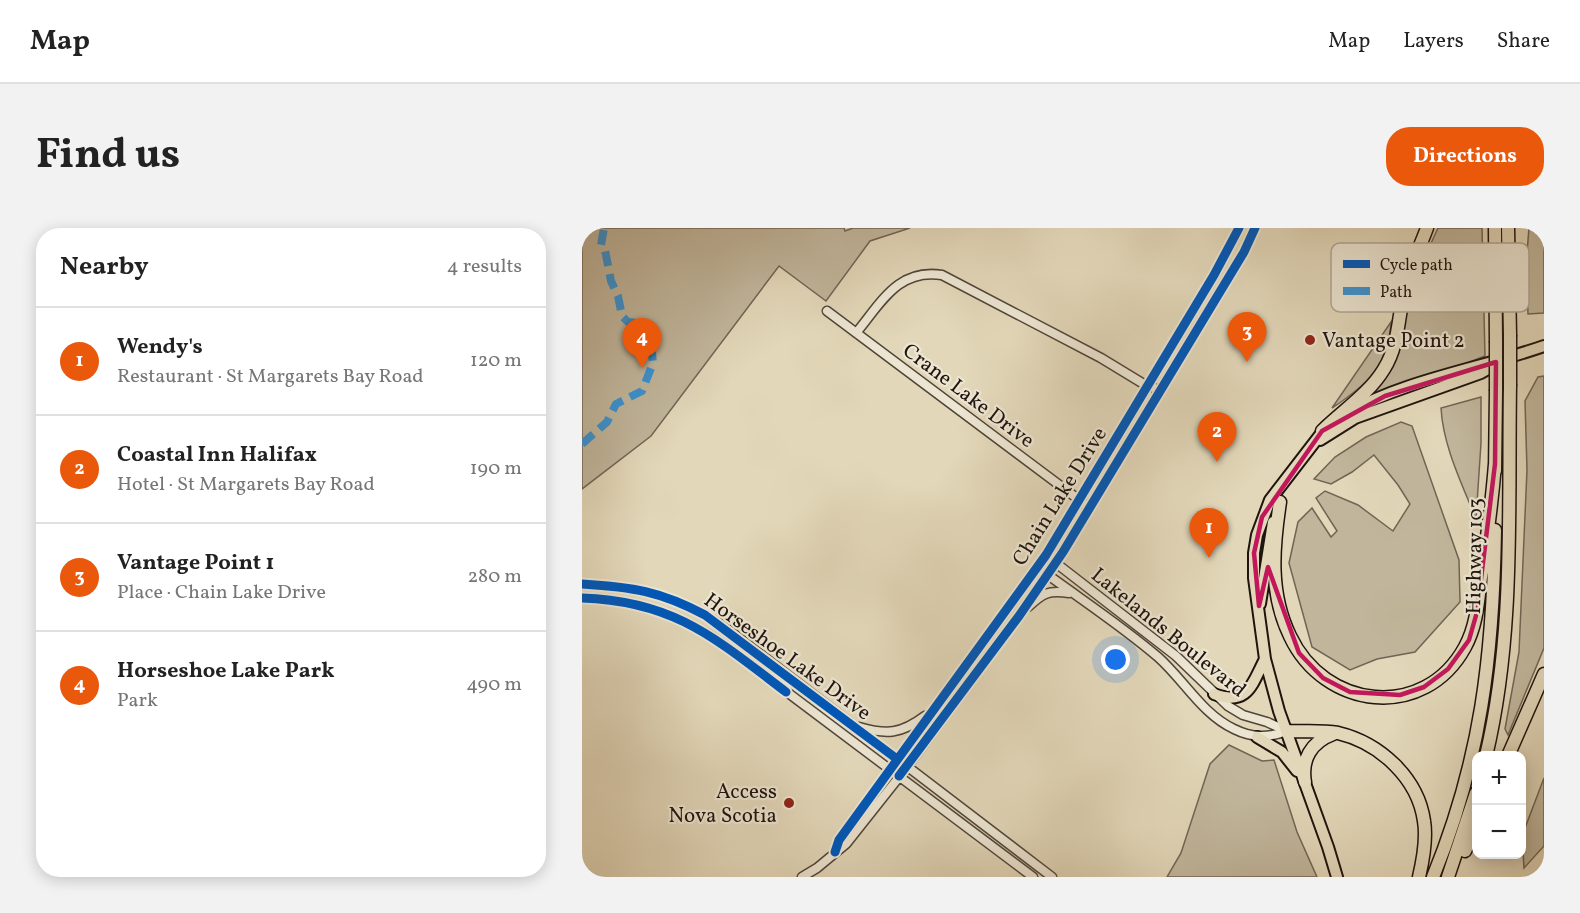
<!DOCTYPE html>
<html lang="en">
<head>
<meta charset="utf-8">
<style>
  :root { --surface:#fff; --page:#f2f2f2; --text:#222; --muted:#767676; --line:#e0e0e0; --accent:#ea580c }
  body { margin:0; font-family:Vollkorn,serif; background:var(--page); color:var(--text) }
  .controls { position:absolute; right:18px; bottom:18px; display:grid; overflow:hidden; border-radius:12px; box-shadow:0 3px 15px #0003 }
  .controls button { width:54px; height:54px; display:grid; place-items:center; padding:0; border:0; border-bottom:2px solid var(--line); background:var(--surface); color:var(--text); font:30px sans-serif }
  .you { position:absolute; left:534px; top:432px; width:21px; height:21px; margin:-15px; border:4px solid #fff; border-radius:50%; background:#1a73e8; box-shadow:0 0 0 9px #1a73e833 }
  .badge { display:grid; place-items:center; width:39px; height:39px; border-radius:50%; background:var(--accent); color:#fff; font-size:20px; font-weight:700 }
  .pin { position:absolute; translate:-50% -50px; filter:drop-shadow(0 2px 3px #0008) }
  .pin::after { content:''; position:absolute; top:32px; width:21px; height:18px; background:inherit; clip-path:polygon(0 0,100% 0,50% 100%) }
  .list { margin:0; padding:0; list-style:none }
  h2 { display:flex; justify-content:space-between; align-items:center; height:78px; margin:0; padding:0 24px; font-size:26px }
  h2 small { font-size:20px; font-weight:400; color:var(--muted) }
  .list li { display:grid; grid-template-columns:39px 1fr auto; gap:18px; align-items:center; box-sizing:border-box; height:108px; padding:0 24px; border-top:2px solid var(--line) }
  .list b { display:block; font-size:22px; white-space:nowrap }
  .list p { margin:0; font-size:20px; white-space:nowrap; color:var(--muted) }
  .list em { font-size:20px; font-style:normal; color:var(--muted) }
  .map { position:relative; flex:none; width:962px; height:649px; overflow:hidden; border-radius:24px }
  header { display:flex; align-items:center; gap:36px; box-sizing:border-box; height:84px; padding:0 30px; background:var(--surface); border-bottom:2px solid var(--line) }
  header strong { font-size:28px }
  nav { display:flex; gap:33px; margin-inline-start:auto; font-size:21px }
  .intro { display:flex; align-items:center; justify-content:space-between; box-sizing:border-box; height:144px; padding:0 36px }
  h1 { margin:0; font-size:42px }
  .button { padding:15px 27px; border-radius:24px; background:var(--accent); color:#fff; font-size:21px; font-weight:700 }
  main { display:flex; gap:36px; padding:0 36px }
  aside { flex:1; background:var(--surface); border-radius:24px; box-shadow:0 3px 15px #0003 }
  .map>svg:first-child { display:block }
</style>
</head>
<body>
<header>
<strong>Map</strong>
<nav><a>Map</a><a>Layers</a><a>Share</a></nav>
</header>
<div class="intro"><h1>Find us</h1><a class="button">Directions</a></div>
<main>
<aside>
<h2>Nearby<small>4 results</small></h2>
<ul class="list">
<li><span class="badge">1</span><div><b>Wendy's</b><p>Restaurant · St Margarets Bay Road</p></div><em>120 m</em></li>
<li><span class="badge">2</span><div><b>Coastal Inn Halifax</b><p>Hotel · St Margarets Bay Road</p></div><em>190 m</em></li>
<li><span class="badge">3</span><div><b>Vantage Point 1</b><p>Place · Chain Lake Drive</p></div><em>280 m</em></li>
<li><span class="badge">4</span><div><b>Horseshoe Lake Park</b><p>Park</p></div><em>490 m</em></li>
</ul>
</aside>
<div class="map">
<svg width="962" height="649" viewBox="0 0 962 649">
  <rect width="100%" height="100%" fill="#e2d7b9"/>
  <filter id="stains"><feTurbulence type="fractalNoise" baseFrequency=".00333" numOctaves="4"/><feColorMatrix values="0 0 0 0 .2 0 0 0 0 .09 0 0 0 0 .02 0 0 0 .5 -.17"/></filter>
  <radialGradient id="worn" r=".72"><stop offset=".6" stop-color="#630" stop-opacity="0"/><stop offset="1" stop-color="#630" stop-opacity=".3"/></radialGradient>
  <path fill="#c1b69c" stroke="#706555" stroke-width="1.5" d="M 0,0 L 262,0 L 263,3 L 271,0 L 328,0 L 288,13 L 244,73 L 197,38 L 69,208 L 0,261 Z
    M 856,0 L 900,0 L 903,128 L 849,149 L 785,169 L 813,134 L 821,107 L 825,68 Z
    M 947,0 L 959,0 L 962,3 L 962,85 L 946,86 L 944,37 Z
    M 809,94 C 806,138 785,157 750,180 Z
    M 962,148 L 962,420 L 926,507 L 923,501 L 937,424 L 945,242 L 943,173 L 956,149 Z
    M 899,169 L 899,215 L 894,291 C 880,256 861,218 859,180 Z
    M 819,194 L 830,198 L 877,332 L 878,374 L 833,424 L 795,431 L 768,442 L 730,419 L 707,335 L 716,294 L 730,280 L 749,309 L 755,303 L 734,270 L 743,263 L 776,277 L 811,303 L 828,276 L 816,257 L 792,227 L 770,244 L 749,256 L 732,251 L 753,229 L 784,209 Z
    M 647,517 L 680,533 L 692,532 L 715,604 L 735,649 L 585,649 L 599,625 L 628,536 Z
    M 962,550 L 962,618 L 942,640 L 940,608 Z"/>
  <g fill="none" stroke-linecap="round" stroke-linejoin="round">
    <g stroke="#504539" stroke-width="11">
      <path id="minor" d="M 245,83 L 508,280
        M 274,105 C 299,75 316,40 360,47 L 519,130 L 565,158 L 579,162
        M 470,332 L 594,428 L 646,478 L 661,487 L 685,494 L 705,503
        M 462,344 C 500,372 540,398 576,429 C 602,452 620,486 652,501 C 670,510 686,510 705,503
        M 0,356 C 61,360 92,366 144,400 L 470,649
        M 0,370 C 52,372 98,386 141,416 L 451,649
        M 446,379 C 461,365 466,362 487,365
        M 277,499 C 305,507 319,506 343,488
        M 253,624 L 257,612 L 464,327 L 632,47 L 657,0
        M 220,649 L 235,640 L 264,616 L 325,539 L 437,388 L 481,324 L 662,24 L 673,0"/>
    </g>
    <g stroke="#1f140e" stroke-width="14">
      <path id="major" d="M 765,185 C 826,151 897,141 962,118
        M 745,198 L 688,272 L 675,307 L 672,325 L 672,350 L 683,431 L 697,483 L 746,619 L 755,649
        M 738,212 L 773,190 L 899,145 L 913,137
        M 678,376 L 691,294
        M 632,466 C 666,479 670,456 683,431
        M 675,509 L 700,524 L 715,543"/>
    </g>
    <g stroke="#1f140e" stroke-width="15">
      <path id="highway" d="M 913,0 L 914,113
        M 926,0 L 928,107
        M 740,203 C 760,183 787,166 802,141 C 818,116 816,84 824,56 C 829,37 838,19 845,0
        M 913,243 L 914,163
        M 698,274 C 691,320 687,365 708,408 C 742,481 842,494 883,419 C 895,397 896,373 899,349 C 905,311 910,274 913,236
        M 705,503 C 721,504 739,502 756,505 C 798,515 836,550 842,593 C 845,611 841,632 837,649
        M 904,528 C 933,407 926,281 928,158
        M 926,528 L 962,446
        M 723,554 C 719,532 729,514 751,506
        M 883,623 L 894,598
        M 851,649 C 899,532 911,428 913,302
        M 866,649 L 894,565"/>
    </g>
    <use href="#minor" stroke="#ece5d2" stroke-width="8"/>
    <use href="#major" stroke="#e2d7b9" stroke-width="10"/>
    <use href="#highway" stroke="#e2d7b9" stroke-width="12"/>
    <g stroke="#1f140e" stroke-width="15" stroke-linecap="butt">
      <path id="highway-bridge" d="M 928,158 L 928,107
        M 914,163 L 914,113"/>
    </g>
    <use href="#highway-bridge" stroke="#e2d7b9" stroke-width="12"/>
    <path stroke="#3a93d2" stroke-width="8" stroke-dasharray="15 8" stroke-linecap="butt" d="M 0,216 L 25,194 L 34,176 L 60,163 L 71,135 L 68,107 L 62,96 L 46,94 L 40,88 L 36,68 L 29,53 L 23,22 L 19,17 L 22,0"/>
    <g stroke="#ece5d2" stroke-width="13">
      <path id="cycleway" d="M 0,356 C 50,359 78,363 123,387 L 315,531
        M 0,370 C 93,373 134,411 204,464
        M 317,548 L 437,388 L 481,324 L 662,24 L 673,0
        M 253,624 L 257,612 L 464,327 L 632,47 L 657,0"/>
    </g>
    <use href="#cycleway" stroke="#0057b8" stroke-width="9"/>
  </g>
  <path fill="none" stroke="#c2185b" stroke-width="4.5" stroke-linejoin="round" d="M 914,134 L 913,236 L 895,384 L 887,412 L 866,441 L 842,459 L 818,467 L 768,464 L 741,450 L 717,425 L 686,339 L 677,378 L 672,325 L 680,289 L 740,203 L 803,168 Z"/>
  <g fill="#8f2418" stroke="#ece5d2" stroke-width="2">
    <circle cx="728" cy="112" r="6"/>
    <circle cx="207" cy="575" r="6"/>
  </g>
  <g text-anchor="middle" stroke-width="4.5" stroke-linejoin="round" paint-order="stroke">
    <g font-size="21" fill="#1f140e" stroke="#ece5d2" text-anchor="start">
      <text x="740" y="119">Vantage Point 2</text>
      <text x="195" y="570" text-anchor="end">Access<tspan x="195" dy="24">Nova Scotia</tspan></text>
    </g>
    <g font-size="21" fill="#1f140e" stroke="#ece5d2">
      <text transform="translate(387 167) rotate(37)" y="7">Crane Lake Drive</text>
      <text transform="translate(477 268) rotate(-58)" y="7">Chain Lake Drive</text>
      <text transform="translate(892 328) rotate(-89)" y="7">Highway 103</text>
      <text transform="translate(587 404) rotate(39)" y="7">Lakelands Boulevard</text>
      <text transform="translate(206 428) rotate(36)" y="7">Horseshoe Lake Drive</text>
    </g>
  </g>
  <rect x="749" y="15" width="198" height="69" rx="9" fill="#ece5d2" stroke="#aea697" stroke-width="1.5"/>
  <rect x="761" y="32" width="27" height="8" fill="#0057b8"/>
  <rect x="761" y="59" width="27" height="8" fill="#3a93d2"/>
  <g font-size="16" fill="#1f140e">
    <text x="798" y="42">Cycle path</text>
    <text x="798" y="69">Path</text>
  </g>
  <rect width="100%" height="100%" filter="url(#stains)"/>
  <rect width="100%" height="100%" fill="url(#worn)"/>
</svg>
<div class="controls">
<button>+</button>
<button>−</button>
</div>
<div class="you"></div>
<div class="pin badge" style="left:627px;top:330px">1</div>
<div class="pin badge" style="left:635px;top:234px">2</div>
<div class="pin badge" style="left:665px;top:134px">3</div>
<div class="pin badge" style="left:60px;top:140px">4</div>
</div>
</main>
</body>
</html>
